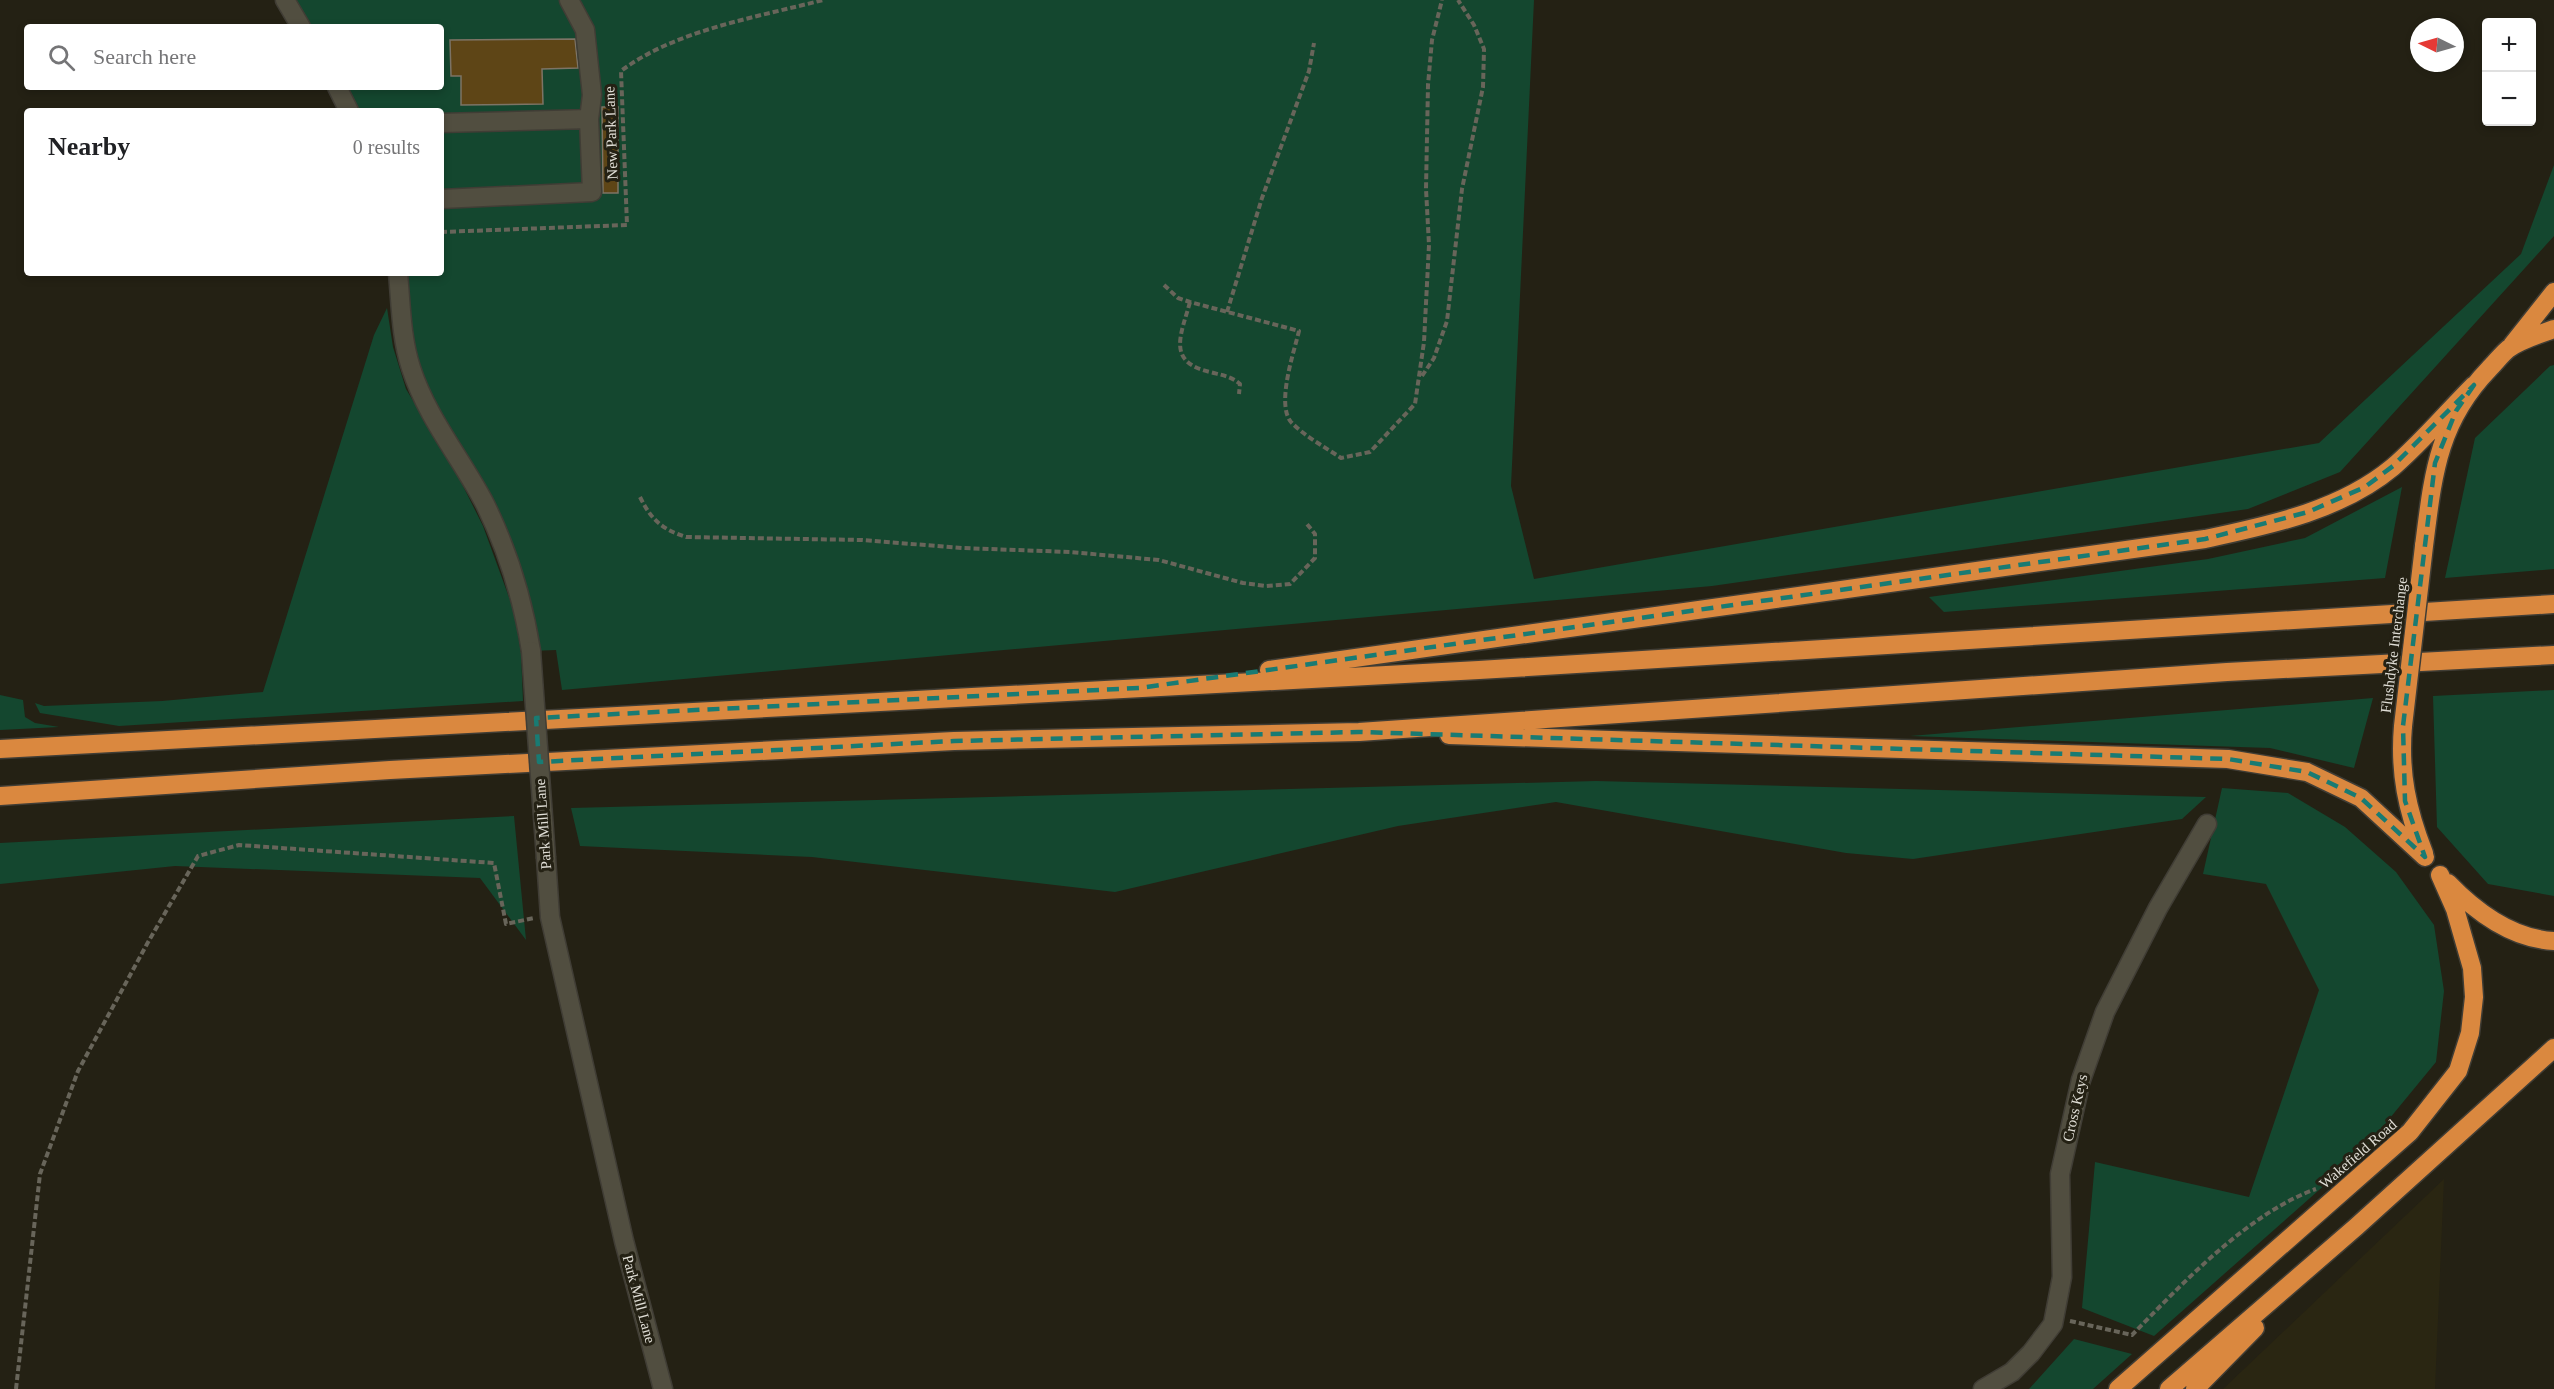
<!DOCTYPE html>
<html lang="en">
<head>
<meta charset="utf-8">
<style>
  :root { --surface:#fff; --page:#f2f2f2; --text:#202124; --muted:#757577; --line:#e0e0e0 }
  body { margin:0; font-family:Georgia,serif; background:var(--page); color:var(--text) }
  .controls { position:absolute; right:18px; top:18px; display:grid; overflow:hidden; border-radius:6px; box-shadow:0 3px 9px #0003 }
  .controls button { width:54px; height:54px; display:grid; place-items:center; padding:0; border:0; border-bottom:2px solid var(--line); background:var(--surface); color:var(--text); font:30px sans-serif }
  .compass { position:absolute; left:2410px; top:18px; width:54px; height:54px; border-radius:50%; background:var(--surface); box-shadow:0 3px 9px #0003; rotate:275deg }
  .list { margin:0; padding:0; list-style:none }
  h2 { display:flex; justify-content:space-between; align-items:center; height:78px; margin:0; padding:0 24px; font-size:26px }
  h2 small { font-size:20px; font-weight:400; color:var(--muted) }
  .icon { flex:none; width:33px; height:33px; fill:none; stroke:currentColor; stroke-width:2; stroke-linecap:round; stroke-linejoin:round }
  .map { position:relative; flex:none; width:2554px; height:1389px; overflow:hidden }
  .search { position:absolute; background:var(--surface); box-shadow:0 3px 9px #0003; left:24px; top:24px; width:420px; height:66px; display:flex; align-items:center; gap:15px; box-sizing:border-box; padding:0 21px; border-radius:6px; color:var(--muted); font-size:22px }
  .panel { position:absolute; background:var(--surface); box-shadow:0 3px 9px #0003; left:24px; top:108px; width:420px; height:168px; border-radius:6px }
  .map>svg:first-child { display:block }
</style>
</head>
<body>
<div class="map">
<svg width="2554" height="1389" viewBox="0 0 2554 1389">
  <rect width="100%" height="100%" fill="#242114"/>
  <path fill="#2a2612" d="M 2444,1179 L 2435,1389 L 2223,1389 Z"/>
  <path fill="#14472f" d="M 285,0 L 1534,0 L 1511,486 L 1534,579 L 2319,443 L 2521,254 L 2554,165 L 2554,236 L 2340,472 L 2248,509 L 1712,586 L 562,690 L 556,650 L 531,651 L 507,557 L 426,405 L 398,273 L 441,273 L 441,111 L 349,111 L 337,87 L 441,87 L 441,27 L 301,27 Z
    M 387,308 L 393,347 L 406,389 L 457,474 L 483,526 L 514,611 L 521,653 L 523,701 L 119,726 L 40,713 L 35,703 L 44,706 L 162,701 L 263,692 L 374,335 Z
    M 2554,365 L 2554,569 L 2445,578 L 2475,438 L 2550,366 Z
    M 2402,487 L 2385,578 L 1944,612 L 1929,597 L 2208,559 L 2305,538 Z
    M 2554,690 L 2554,896 L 2488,884 L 2437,827 L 2433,696 Z
    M 0,695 L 23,700 L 25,717 L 35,723 L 59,727 L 0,730 Z
    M 2373,698 L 2354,768 L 2270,748 L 1910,736 Z
    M 1596,781 L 2206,797 L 2182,819 L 1913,859 L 1846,853 L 1556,802 L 1398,826 L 1115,892 L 812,857 L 580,846 L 571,808 Z
    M 2222,788 L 2288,793 L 2345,827 L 2396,872 L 2434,925 L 2444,991 L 2436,1062 L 2362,1152 L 2154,1336 L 2082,1308 L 2095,1162 L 2249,1197 L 2319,990 L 2266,884 L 2203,874 Z
    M 514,816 L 526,940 L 480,878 L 175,866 L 0,884 L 0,843 Z
    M 2074,1339 L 2132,1354 L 2093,1389 L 2029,1389 Z"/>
  <path fill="#5e4516" stroke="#7d7466" stroke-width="1.5" d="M 575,39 L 578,68 L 542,69 L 543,104 L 461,105 L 461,76 L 451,76 L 450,40 Z
    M 602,107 L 618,107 L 618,193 L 603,193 Z"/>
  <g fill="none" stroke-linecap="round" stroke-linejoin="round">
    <g stroke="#403d35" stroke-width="21">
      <path id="minor" d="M 285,0 L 301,27
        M 569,0 L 585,30 L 592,95 L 589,119
        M 337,87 L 349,111
        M 441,123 L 589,119 L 592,192 L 441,199
        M 398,273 C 401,305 401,337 411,368 C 427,418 461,458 485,504 C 508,551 523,600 531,651
        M 546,858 L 550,917 L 624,1241 L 663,1389
        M 1983,1389 L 2012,1372 L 2031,1353 L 2053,1324 L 2062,1277 L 2060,1174 L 2081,1080 L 2105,1012 L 2158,908 L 2207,824"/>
    </g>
    <g stroke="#403d35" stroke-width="21">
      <path id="highway" d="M 2512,345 L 2554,292
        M 2424,546 C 2433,476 2437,423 2489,369 C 2495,363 2501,355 2508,349 C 2520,340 2540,334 2554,329
        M 1269,670 L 2205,539 C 2270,525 2340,511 2393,467 C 2422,442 2447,412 2474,385
        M 2403,726 C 2399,772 2407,810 2424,853
        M 1449,735 L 2228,759 L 2307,772 L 2361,798 L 2425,857
        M 0,749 C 381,726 762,708 1142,688 C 1613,664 2084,635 2554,604
        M 0,796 L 390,770 L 954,741 L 1359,732 L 2227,672 L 2554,655
        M 2448,883 C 2476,912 2513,939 2554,941
        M 2118,1389 L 2410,1132 L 2458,1071 L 2470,1033 L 2474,997 L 2472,968 L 2455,909 L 2440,875
        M 2169,1389 L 2356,1227 L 2554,1048
        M 2195,1389 L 2255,1328"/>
    </g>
    <path stroke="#68655a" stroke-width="4" stroke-dasharray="6 3" stroke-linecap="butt" d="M 441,232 L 627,225 L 621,71 C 675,30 758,17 823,0
      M 1164,285 L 1178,298 L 1190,302 L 1299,331 C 1294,352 1276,404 1291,422 C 1304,436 1325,447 1341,458 L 1370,452 L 1415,404 L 1424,342 L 1429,245 L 1426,189 L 1428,85 L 1432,40 L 1442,0
      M 1190,302 C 1181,335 1166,362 1210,372 C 1221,375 1231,376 1240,384 L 1239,394
      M 1227,312 L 1262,198 L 1309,71 L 1314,43
      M 1422,376 L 1434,358 L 1447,321 L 1462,189 L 1483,87 L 1484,49 L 1474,25 L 1458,0
      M 640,497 C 651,519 661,529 686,537 L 862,540 L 962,548 L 1070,552 L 1159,560 L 1243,583 L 1266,586 L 1290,584 L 1315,558 L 1315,534 L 1307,524
      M 2070,1321 L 2132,1335 C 2182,1284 2248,1213 2316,1189
      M 16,1389 L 40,1174 L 78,1071 L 147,944 L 198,856 L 239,845 L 494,863 L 506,924 L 534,918"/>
    <use href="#minor" stroke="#514e40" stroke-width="18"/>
    <use href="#highway" stroke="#da883f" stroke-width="18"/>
    <g stroke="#403d35" stroke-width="21" stroke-linecap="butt">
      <path id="minor-bridge" d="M 531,651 L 546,858"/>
    </g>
    <g stroke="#403d35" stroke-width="21" stroke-linecap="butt">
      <path id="highway-bridge" d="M 2403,726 L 2424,546"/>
    </g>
    <use href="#minor-bridge" stroke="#514e40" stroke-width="18"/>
    <use href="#highway-bridge" stroke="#da883f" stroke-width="18"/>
  </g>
  <path fill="none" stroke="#197b73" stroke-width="4.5" stroke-dasharray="12 8" stroke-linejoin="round" d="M 2474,385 L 2456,411 L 2435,463 L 2403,726 L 2405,801 L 2425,857 L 2361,798 L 2307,772 L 2228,759 L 1359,732 L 954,741 L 539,762 L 536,718 L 1139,688 L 2205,539 L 2308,512 L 2365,487 L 2393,466 Z"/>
  <g text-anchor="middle" stroke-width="6" stroke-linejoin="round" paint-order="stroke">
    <g font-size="15" fill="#e0ded6" stroke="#242114">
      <text transform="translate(611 133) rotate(-92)" y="5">New Park Lane</text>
      <text transform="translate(2394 645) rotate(-83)" y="5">Flushdyke Interchange</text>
      <text transform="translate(543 824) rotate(-94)" y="5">Park Mill Lane</text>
      <text transform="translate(2075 1108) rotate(-77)" y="5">Cross Keys</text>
      <text transform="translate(2358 1154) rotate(-41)" y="5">Wakefield Road</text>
      <text transform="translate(639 1299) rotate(75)" y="5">Park Mill Lane</text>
    </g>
  </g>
</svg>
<div class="controls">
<button>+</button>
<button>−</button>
</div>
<svg class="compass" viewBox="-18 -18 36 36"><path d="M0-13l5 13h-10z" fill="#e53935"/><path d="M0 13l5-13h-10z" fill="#757577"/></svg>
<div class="search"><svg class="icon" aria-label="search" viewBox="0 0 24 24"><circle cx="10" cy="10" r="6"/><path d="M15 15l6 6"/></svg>Search here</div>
<section class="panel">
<h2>Nearby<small>0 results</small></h2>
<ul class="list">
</ul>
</section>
</div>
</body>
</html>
